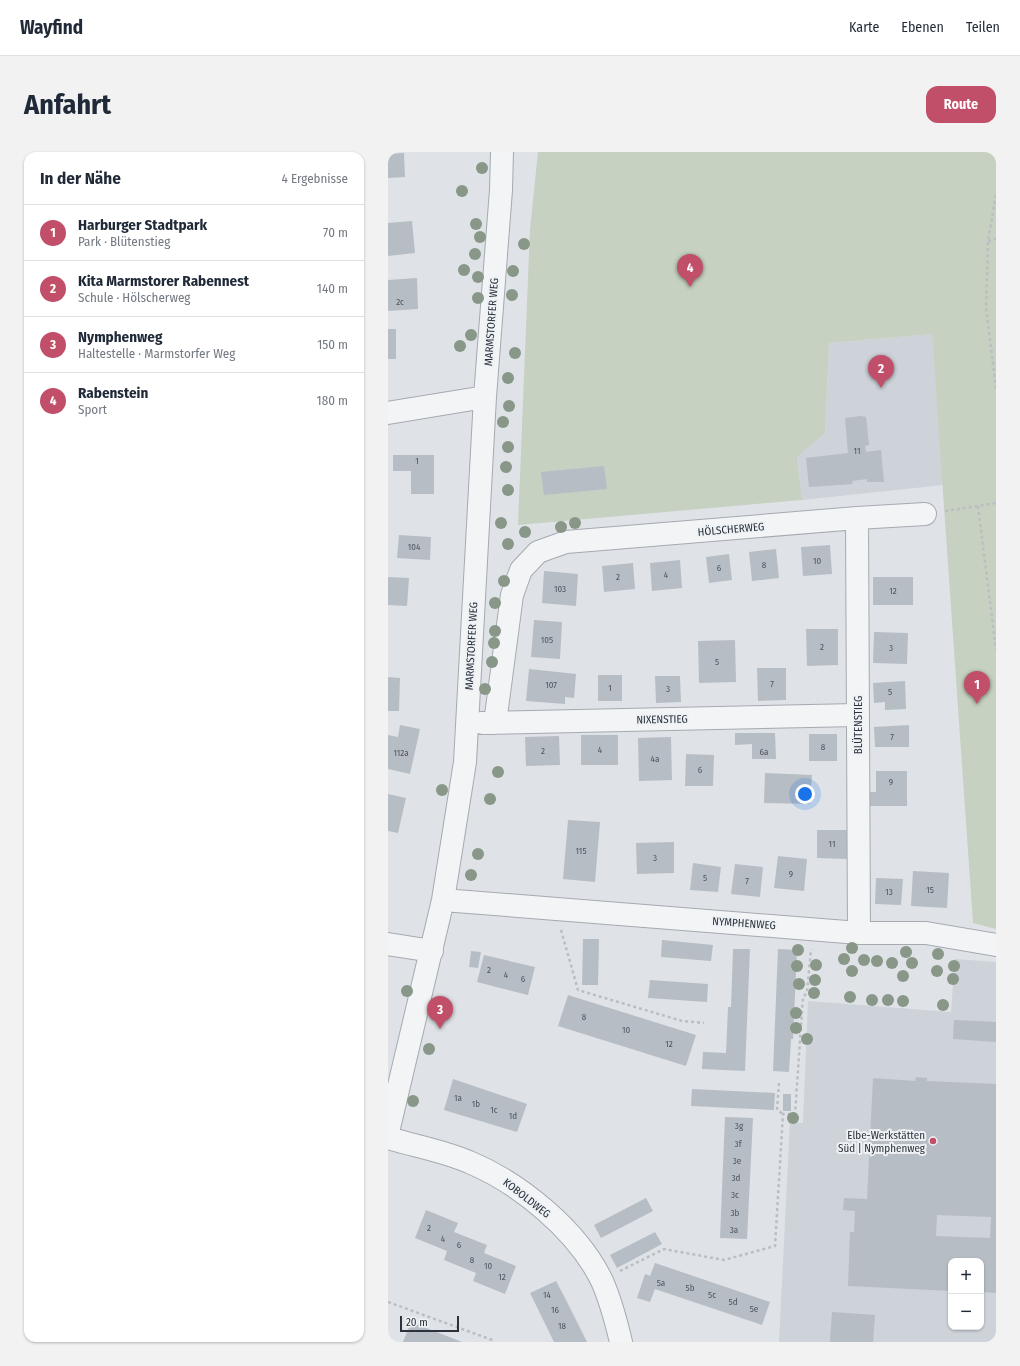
<!DOCTYPE html>
<html lang="de">
<head>
<meta charset="utf-8">
<style>
  :root { --surface:#fff; --page:#f2f2f3; --text:#1f2937; --muted:#747a83; --line:#e0e1e3; --accent:#c24f69 }
  body { margin:0; font-family:"Fira Sans Condensed",sans-serif; background:var(--page); color:var(--text) }
  .controls { position:absolute; right:12px; bottom:12px; display:grid; overflow:hidden; border-radius:8px; box-shadow:0 1px 3px #0004 }
  .controls button { width:36px; height:36px; display:grid; place-items:center; padding:0; border:0; border-bottom:1px solid var(--line); background:var(--surface); color:var(--text); font:20px sans-serif }
  .scale { position:absolute; left:12px; bottom:10px; width:59px; box-sizing:border-box; padding-left:4px; border:2px solid #2a323d; border-top:0; font-size:11px; line-height:14px; white-space:nowrap; color:#2a323d; -webkit-text-stroke:3px #eff2f5; paint-order:stroke }
  .you { position:absolute; left:417px; top:642px; width:14px; height:14px; margin:-10px; border:3px solid #fff; border-radius:50%; background:#1a73e8; box-shadow:0 0 0 6px #1a73e833 }
  .badge { display:grid; place-items:center; width:26px; height:26px; border-radius:50%; background:var(--accent); color:#fff; font-size:13px; font-weight:700 }
  .pin { position:absolute; translate:-50% -33px; filter:drop-shadow(0 1px 2px #0008) }
  .pin::after { content:''; position:absolute; top:21px; width:14px; height:12px; background:inherit; clip-path:polygon(0 0,100% 0,50% 100%) }
  .list { margin:0; padding:0; list-style:none }
  h2 { display:flex; justify-content:space-between; align-items:center; height:52px; margin:0; padding:0 16px; font-size:17px }
  h2 small { font-size:13px; font-weight:400; color:var(--muted) }
  .list li { display:grid; grid-template-columns:26px 1fr auto; gap:12px; align-items:center; box-sizing:border-box; height:56px; padding:0 16px; border-top:1px solid var(--line) }
  .list b { display:block; font-size:15px; white-space:nowrap }
  .list p { margin:0; font-size:13px; white-space:nowrap; color:var(--muted) }
  .list em { font-size:13px; font-style:normal; color:var(--muted) }
  .map { position:relative; flex:none; width:608px; height:1190px; overflow:hidden; border-radius:12px }
  header { display:flex; align-items:center; gap:24px; box-sizing:border-box; height:56px; padding:0 20px; background:var(--surface); border-bottom:1px solid var(--line) }
  header strong { font-size:19px }
  nav { display:flex; gap:22px; margin-inline-start:auto; font-size:14px }
  .intro { display:flex; align-items:center; justify-content:space-between; box-sizing:border-box; height:96px; padding:0 24px }
  h1 { margin:0; font-size:28px }
  .button { padding:10px 18px; border-radius:12px; background:var(--accent); color:#fff; font-size:14px; font-weight:700 }
  main { display:flex; gap:24px; padding:0 24px }
  aside { flex:1; background:var(--surface); border-radius:12px; box-shadow:0 1px 3px #0004 }
  .map>svg:first-child { display:block }
</style>
</head>
<body>
<header>
<strong>Wayfind</strong>
<nav><a>Karte</a><a>Ebenen</a><a>Teilen</a></nav>
</header>
<div class="intro"><h1>Anfahrt</h1><a class="button">Route</a></div>
<main>
<aside>
<h2>In der Nähe<small>4 Ergebnisse</small></h2>
<ul class="list">
<li><span class="badge">1</span><div><b>Harburger Stadtpark</b><p>Park · Blütenstieg</p></div><em>70 m</em></li>
<li><span class="badge">2</span><div><b>Kita Marmstorer Rabennest</b><p>Schule · Hölscherweg</p></div><em>140 m</em></li>
<li><span class="badge">3</span><div><b>Nymphenweg</b><p>Haltestelle · Marmstorfer Weg</p></div><em>150 m</em></li>
<li><span class="badge">4</span><div><b>Rabenstein</b><p>Sport</p></div><em>180 m</em></li>
</ul>
</aside>
<div class="map">
<svg width="608" height="1190" viewBox="0 0 608 1190">
  <rect width="100%" height="100%" fill="#dfe3e7"/>
  <path fill="#ced2d9" fill-rule="evenodd" d="M 544,182 L 555,333 L 414,348 L 409,305 L 437,281 L 441,191 Z
    M 567,807 L 608,810 L 608,1190 L 391,1190 L 402,970 L 415,971 L 420,849 L 563,860 ZM 563,1109 L 593,1109 L 593,1175 L 563,1175 Z"/>
  <path fill="#c6d1c1" d="M 150,0 L 608,0 L 608,777 L 585,771 L 544,182 L 441,191 L 437,281 L 409,305 L 414,348 L 130,373 L 142,77 Z"/>
  <path fill="#b7bdc4" fill-rule="evenodd" d="M 16,1 L 17,25 L 0,26 L 0,2 Z
    M 24,69 L 27,101 L 0,104 L 0,71 Z
    M 29,126 L 30,157 L 0,159 L 0,128 Z
    M 0,177 L 8,177 L 8,207 L 0,207 Z
    M 473,264 L 478,265 L 481,293 L 477,294 L 478,300 L 493,298 L 496,330 L 479,330 L 479,327 L 464,329 L 465,332 L 421,335 L 418,306 L 460,301 L 457,266 Z
    M 5,303 L 46,303 L 46,342 L 23,342 L 23,319 L 5,319 Z
    M 216,314 L 219,337 L 156,343 L 153,320 Z
    M 11,383 L 43,385 L 42,408 L 9,406 Z
    M 442,393 L 444,422 L 415,424 L 413,395 Z
    M 388,397 L 391,426 L 364,429 L 361,400 Z
    M 341,402 L 344,428 L 321,431 L 318,405 Z
    M 292,408 L 294,436 L 264,439 L 262,411 Z
    M 245,411 L 247,437 L 216,440 L 214,414 Z
    M 156,419 L 190,422 L 188,454 L 154,451 Z
    M 0,425 L 21,426 L 19,454 L 0,453 Z
    M 485,425 L 525,425 L 525,453 L 485,453 Z
    M 146,468 L 174,470 L 172,507 L 143,505 Z
    M 418,477 L 450,477 L 450,513 L 419,514 Z
    M 486,480 L 520,481 L 519,512 L 485,511 Z
    M 347,488 L 348,530 L 311,531 L 310,489 Z
    M 369,516 L 398,516 L 398,548 L 370,549 Z
    M 141,517 L 188,522 L 186,546 L 177,545 L 177,552 L 138,549 Z
    M 210,523 L 234,523 L 234,549 L 210,549 Z
    M 267,524 L 292,524 L 293,550 L 268,551 Z
    M 0,525 L 12,526 L 11,559 L 0,559 Z
    M 517,529 L 518,557 L 497,558 L 497,550 L 486,551 L 485,531 Z
    M 12,573 L 32,577 L 22,622 L 0,617 L 0,583 L 10,585 Z
    M 521,573 L 521,595 L 487,595 L 486,575 Z
    M 347,581 L 387,581 L 388,607 L 364,607 L 364,592 L 347,593 Z
    M 421,582 L 449,582 L 449,609 L 421,609 Z
    M 193,583 L 230,583 L 230,613 L 193,613 Z
    M 171,584 L 172,613 L 138,614 L 137,585 Z
    M 283,585 L 284,628 L 251,629 L 250,586 Z
    M 298,602 L 326,603 L 325,634 L 297,634 Z
    M 488,619 L 519,619 L 519,654 L 482,654 L 482,640 L 488,640 Z
    M 377,621 L 424,623 L 422,652 L 376,651 Z
    M 0,642 L 18,646 L 10,681 L 0,679 Z
    M 180,668 L 212,670 L 207,730 L 175,727 Z
    M 429,678 L 459,678 L 459,707 L 429,706 Z
    M 286,690 L 286,721 L 249,722 L 248,691 Z
    M 390,704 L 419,707 L 416,739 L 386,736 Z
    M 305,711 L 333,715 L 330,740 L 302,738 Z
    M 347,712 L 375,715 L 372,745 L 343,742 Z
    M 525,719 L 561,721 L 559,756 L 523,754 Z
    M 488,726 L 515,727 L 513,753 L 487,752 Z
    M 195,787 L 211,787 L 210,833 L 194,833 Z
    M 274,788 L 325,793 L 323,809 L 273,805 Z
    M 345,797 L 362,797 L 357,919 L 314,917 L 315,900 L 338,901 L 340,855 L 343,855 Z
    M 390,797 L 409,798 L 405,887 L 403,887 L 401,920 L 385,919 Z
    M 83,799 L 93,800 L 90,816 L 81,815 Z
    M 96,803 L 147,815 L 140,843 L 89,830 Z
    M 262,828 L 320,832 L 319,850 L 260,846 Z
    M 180,843 L 308,883 L 298,914 L 170,874 Z
    M 566,868 L 608,870 L 608,890 L 565,887 Z
    M 528,925 L 539,926 L 539,929 L 608,932 L 608,1141 L 593,1140 L 593,1109 L 563,1109 L 563,1139 L 460,1134 L 462,1080 L 466,1080 L 467,1059 L 455,1058 L 456,1046 L 479,1047 L 485,926 L 527,929 ZM 549,1063 L 603,1065 L 602,1086 L 548,1084 Z
    M 65,927 L 139,952 L 129,980 L 56,958 Z
    M 304,937 L 387,941 L 386,958 L 303,954 Z
    M 395,942 L 403,942 L 403,959 L 395,959 Z
    M 337,965 L 365,966 L 359,1087 L 332,1086 Z
    M 258,1046 L 265,1059 L 213,1086 L 206,1073 Z
    M 38,1058 L 70,1071 L 66,1080 L 99,1093 L 96,1101 L 128,1114 L 117,1142 L 85,1129 L 88,1121 L 56,1108 L 59,1099 L 27,1086 Z
    M 267,1080 L 274,1092 L 229,1116 L 222,1103 Z
    M 267,1111 L 382,1150 L 374,1173 L 267,1137 L 262,1150 L 249,1146 L 257,1122 L 262,1124 Z
    M 168,1129 L 176,1144 L 199,1190 L 166,1190 L 142,1141 Z
    M 444,1160 L 487,1163 L 485,1190 L 442,1190 Z
    M 23,1170 L 74,1190 L 15,1190 Z"/>
  <g fill="none" stroke-linecap="round" stroke-linejoin="round">
    <g stroke="#a5aab1" stroke-width="24">
      <path id="minor" d="M 0,261 L 97,245
        M 469,366 L 471,781
        M 94,571 L 469,563
        M 107,571 L 124,443 L 133,418 L 150,400 L 178,390 L 469,366 L 537,362
        M 55,748 L 471,781 L 538,781 L 608,793
        M 0,792 L 44,799
        M 0,980 L 55,748 L 77,610 L 97,245 L 113,38 L 114,0
        M 0,986 C 27,994 56,999 81,1010 C 132,1031 190,1079 214,1129 C 223,1149 228,1169 233,1190"/>
    </g>
    <path stroke="#babec2" stroke-width="2.5" stroke-dasharray="3 3" stroke-linecap="butt" d="M 608,43 L 600,89 L 598,155 L 608,237
      M 600,89 L 608,87
      M 590,354 L 608,498
      M 557,359 L 608,351
      M 173,778 L 190,838 L 294,869 L 316,871
      M 391,931 L 389,958 L 395,962
      M 232,1119 L 276,1097 L 336,1108 L 387,1094 L 395,962 L 407,962 L 415,845 L 419,841 L 423,797
      M 0,1150 L 107,1189"/>
    <use href="#minor" stroke="#f2f4f6" stroke-width="22"/>
  </g>
  <g fill="#889787">
    <circle cx="94" cy="16" r="6"/>
    <circle cx="74" cy="39" r="6"/>
    <circle cx="88" cy="72" r="6"/>
    <circle cx="92" cy="85" r="6"/>
    <circle cx="136" cy="92" r="6"/>
    <circle cx="87" cy="102" r="6"/>
    <circle cx="76" cy="118" r="6"/>
    <circle cx="125" cy="119" r="6"/>
    <circle cx="90" cy="125" r="6"/>
    <circle cx="124" cy="143" r="6"/>
    <circle cx="90" cy="146" r="6"/>
    <circle cx="83" cy="183" r="6"/>
    <circle cx="72" cy="194" r="6"/>
    <circle cx="127" cy="201" r="6"/>
    <circle cx="120" cy="226" r="6"/>
    <circle cx="121" cy="254" r="6"/>
    <circle cx="115" cy="270" r="6"/>
    <circle cx="120" cy="295" r="6"/>
    <circle cx="118" cy="315" r="6"/>
    <circle cx="120" cy="338" r="6"/>
    <circle cx="113" cy="371" r="6"/>
    <circle cx="187" cy="371" r="6"/>
    <circle cx="173" cy="375" r="6"/>
    <circle cx="137" cy="380" r="6"/>
    <circle cx="120" cy="392" r="6"/>
    <circle cx="116" cy="429" r="6"/>
    <circle cx="107" cy="451" r="6"/>
    <circle cx="107" cy="479" r="6"/>
    <circle cx="106" cy="491" r="6"/>
    <circle cx="104" cy="510" r="6"/>
    <circle cx="97" cy="537" r="6"/>
    <circle cx="110" cy="620" r="6"/>
    <circle cx="54" cy="638" r="6"/>
    <circle cx="102" cy="647" r="6"/>
    <circle cx="90" cy="702" r="6"/>
    <circle cx="83" cy="723" r="6"/>
    <circle cx="464" cy="796" r="6"/>
    <circle cx="410" cy="798" r="6"/>
    <circle cx="518" cy="800" r="6"/>
    <circle cx="550" cy="802" r="6"/>
    <circle cx="456" cy="807" r="6"/>
    <circle cx="476" cy="808" r="6"/>
    <circle cx="489" cy="809" r="6"/>
    <circle cx="504" cy="811" r="6"/>
    <circle cx="524" cy="811" r="6"/>
    <circle cx="428" cy="813" r="6"/>
    <circle cx="409" cy="814" r="6"/>
    <circle cx="566" cy="814" r="6"/>
    <circle cx="464" cy="819" r="6"/>
    <circle cx="549" cy="819" r="6"/>
    <circle cx="515" cy="824" r="6"/>
    <circle cx="565" cy="827" r="6"/>
    <circle cx="427" cy="828" r="6"/>
    <circle cx="411" cy="832" r="6"/>
    <circle cx="19" cy="839" r="6"/>
    <circle cx="426" cy="841" r="6"/>
    <circle cx="462" cy="845" r="6"/>
    <circle cx="484" cy="848" r="6"/>
    <circle cx="500" cy="848" r="6"/>
    <circle cx="515" cy="849" r="6"/>
    <circle cx="555" cy="853" r="6"/>
    <circle cx="408" cy="861" r="6"/>
    <circle cx="408" cy="876" r="6"/>
    <circle cx="419" cy="887" r="6"/>
    <circle cx="41" cy="897" r="6"/>
    <circle cx="25" cy="949" r="6"/>
    <circle cx="405" cy="966" r="6"/>
  </g>
  <circle fill="#c24f69" stroke="#eff2f5" stroke-width="1.5" cx="545" cy="989" r="4"/>
  <g text-anchor="middle" stroke-width="4" stroke-linejoin="round" paint-order="stroke">
    <g font-size="9" fill="#4d555f">
      <text x="12" y="153">2c</text>
      <text x="469" y="302">11</text>
      <text x="29" y="312">1</text>
      <text x="26" y="398">104</text>
      <text x="429" y="412">10</text>
      <text x="376" y="416">8</text>
      <text x="331" y="419">6</text>
      <text x="278" y="426">4</text>
      <text x="230" y="428">2</text>
      <text x="172" y="440">103</text>
      <text x="505" y="442">12</text>
      <text x="159" y="491">105</text>
      <text x="434" y="498">2</text>
      <text x="503" y="499">3</text>
      <text x="329" y="513">5</text>
      <text x="384" y="535">7</text>
      <text x="163" y="536">107</text>
      <text x="222" y="539">1</text>
      <text x="280" y="540">3</text>
      <text x="502" y="543">5</text>
      <text x="504" y="588">7</text>
      <text x="435" y="598">8</text>
      <text x="212" y="601">4</text>
      <text x="155" y="602">2</text>
      <text x="376" y="603">6a</text>
      <text x="13" y="604">112a</text>
      <text x="267" y="610">4a</text>
      <text x="312" y="621">6</text>
      <text x="503" y="633">9</text>
      <text x="444" y="695">11</text>
      <text x="193" y="702">115</text>
      <text x="267" y="709">3</text>
      <text x="403" y="725">9</text>
      <text x="317" y="729">5</text>
      <text x="359" y="732">7</text>
      <text x="542" y="741">15</text>
      <text x="501" y="743">13</text>
      <text x="101" y="821">2</text>
      <text x="118" y="826">4</text>
      <text x="135" y="830">6</text>
      <text x="196" y="868">8</text>
      <text x="238" y="881">10</text>
      <text x="281" y="895">12</text>
      <text x="70" y="949">1a</text>
      <text x="88" y="955">1b</text>
      <text x="106" y="961">1c</text>
      <text x="125" y="967">1d</text>
      <text x="351" y="977">3g</text>
      <text x="350" y="995">3f</text>
      <text x="349" y="1012">3e</text>
      <text x="348" y="1029">3d</text>
      <text x="347" y="1046">3c</text>
      <text x="347" y="1064">3b</text>
      <text x="41" y="1079">2</text>
      <text x="346" y="1081">3a</text>
      <text x="55" y="1090">4</text>
      <text x="71" y="1096">6</text>
      <text x="84" y="1111">8</text>
      <text x="100" y="1117">10</text>
      <text x="114" y="1128">12</text>
      <text x="273" y="1134">5a</text>
      <text x="302" y="1139">5b</text>
      <text x="159" y="1146">14</text>
      <text x="324" y="1146">5c</text>
      <text x="345" y="1153">5d</text>
      <text x="366" y="1160">5e</text>
      <text x="167" y="1161">16</text>
      <text x="174" y="1177">18</text>
    </g>
    <g font-size="11" fill="#2a323d" stroke="#eff2f5">
      <text transform="translate(103 170) rotate(-86)" y="4">MARMSTORFER WEG</text>
      <text transform="translate(343 377) rotate(-5)" y="4">HÖLSCHERWEG</text>
      <text transform="translate(83 494) rotate(-87)" y="4">MARMSTORFER WEG</text>
      <text transform="translate(274 567) rotate(-1)" y="4">NIXENSTIEG</text>
      <text transform="translate(470 573) rotate(-90)" y="4">BLÜTENSTIEG</text>
      <text transform="translate(356 771) rotate(4)" y="4">NYMPHENWEG</text>
      <text transform="translate(139 1046) rotate(38)" y="4">KOBOLDWEG</text>
    </g>
    <g font-size="11" fill="#2a323d" stroke="#eff2f5" text-anchor="end">
      <text x="537" y="987">Elbe-Werkstätten<tspan x="537" dy="13">Süd | Nymphenweg</tspan></text>
    </g>
  </g>
</svg>
<div class="controls">
<button>+</button>
<button>−</button>
</div>
<div class="scale">20 m</div>
<div class="you"></div>
<div class="pin badge" style="left:589px;top:552px">1</div>
<div class="pin badge" style="left:493px;top:236px">2</div>
<div class="pin badge" style="left:52px;top:877px">3</div>
<div class="pin badge" style="left:302px;top:135px">4</div>
</div>
</main>
</body>
</html>
